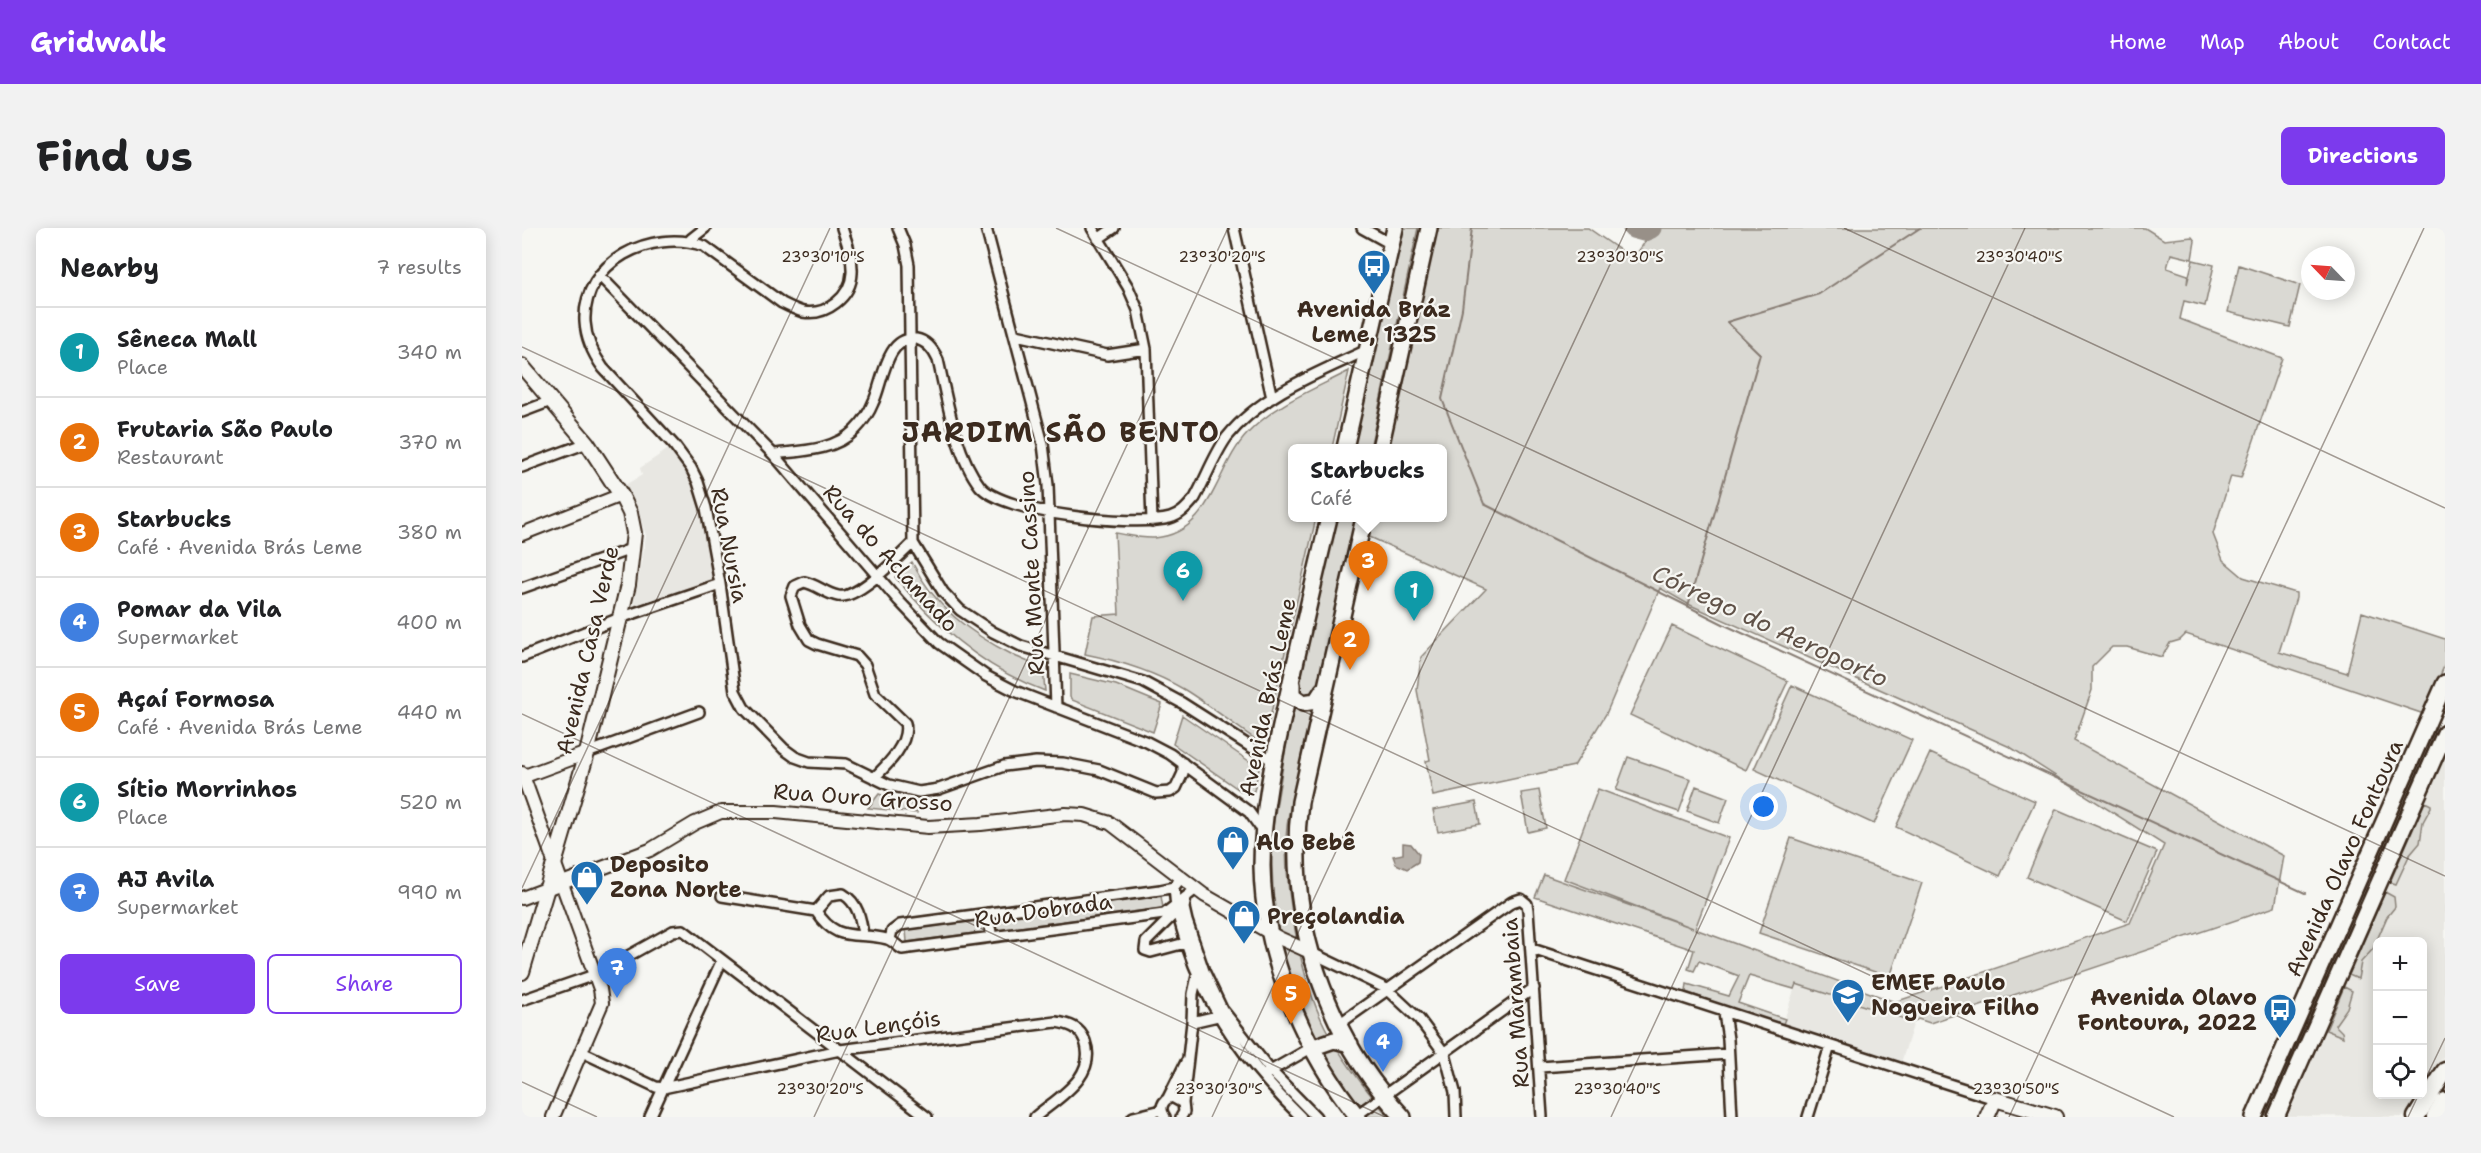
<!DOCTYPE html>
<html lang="en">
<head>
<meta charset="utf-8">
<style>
  :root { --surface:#fff; --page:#f2f2f2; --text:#202124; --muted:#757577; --line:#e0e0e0; --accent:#7c3aed }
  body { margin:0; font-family:"Shantell Sans",sans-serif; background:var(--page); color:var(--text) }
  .controls { position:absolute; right:18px; bottom:18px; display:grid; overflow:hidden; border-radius:9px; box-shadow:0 3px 15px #0003 }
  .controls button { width:54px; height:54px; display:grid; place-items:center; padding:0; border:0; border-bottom:2px solid var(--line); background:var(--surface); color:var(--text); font:30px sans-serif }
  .compass { position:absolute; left:1779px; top:18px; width:54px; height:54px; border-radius:50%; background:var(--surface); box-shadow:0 3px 15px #0003; rotate:295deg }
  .you { position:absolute; left:1242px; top:579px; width:21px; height:21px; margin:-15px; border:4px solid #fff; border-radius:50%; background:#1a73e8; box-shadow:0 0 0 9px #1a73e833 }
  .badge { display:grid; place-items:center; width:39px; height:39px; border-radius:50%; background:var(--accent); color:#fff; font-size:20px; font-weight:700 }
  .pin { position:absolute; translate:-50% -50px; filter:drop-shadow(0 2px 3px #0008) }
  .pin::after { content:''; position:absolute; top:32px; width:21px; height:18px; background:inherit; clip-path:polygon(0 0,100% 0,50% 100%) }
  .popup { position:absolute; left:766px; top:216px; width:159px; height:78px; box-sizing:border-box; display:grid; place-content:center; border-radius:9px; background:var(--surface); filter:drop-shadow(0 2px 4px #0005); font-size:20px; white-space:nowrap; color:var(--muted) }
  .popup b { font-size:22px; color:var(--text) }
  .popup::after { content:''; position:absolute; left:50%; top:100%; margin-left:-12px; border:12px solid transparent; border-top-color:var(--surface) }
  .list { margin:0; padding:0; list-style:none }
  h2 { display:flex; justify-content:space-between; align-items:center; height:78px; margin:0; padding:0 24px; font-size:26px }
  h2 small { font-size:20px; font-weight:400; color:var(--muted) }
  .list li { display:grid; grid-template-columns:39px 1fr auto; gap:18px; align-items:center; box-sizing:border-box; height:90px; padding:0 24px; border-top:2px solid var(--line) }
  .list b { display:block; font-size:22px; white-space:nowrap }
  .list p { margin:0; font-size:20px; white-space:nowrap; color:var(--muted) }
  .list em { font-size:20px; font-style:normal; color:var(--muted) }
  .actions { display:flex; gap:12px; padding:18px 24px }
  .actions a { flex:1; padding:14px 0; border:2px solid var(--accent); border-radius:9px; text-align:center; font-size:21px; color:var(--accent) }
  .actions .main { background:var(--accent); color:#fff }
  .icon { flex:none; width:33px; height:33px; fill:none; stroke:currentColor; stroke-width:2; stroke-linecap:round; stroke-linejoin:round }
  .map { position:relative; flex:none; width:1923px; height:889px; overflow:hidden; border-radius:9px }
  header { display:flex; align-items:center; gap:36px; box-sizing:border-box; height:84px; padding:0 30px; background:var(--accent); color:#fff }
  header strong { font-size:28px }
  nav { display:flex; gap:33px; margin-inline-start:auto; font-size:21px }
  .intro { display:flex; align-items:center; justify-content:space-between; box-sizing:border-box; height:144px; padding:0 36px }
  h1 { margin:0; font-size:42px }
  .button { padding:15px 27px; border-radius:9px; background:var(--accent); color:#fff; font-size:21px; font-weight:700 }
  main { display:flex; gap:36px; padding:0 36px }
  aside { flex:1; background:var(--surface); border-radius:9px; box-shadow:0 3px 15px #0003 }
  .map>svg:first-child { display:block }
</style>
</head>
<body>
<header>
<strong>Gridwalk</strong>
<nav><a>Home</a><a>Map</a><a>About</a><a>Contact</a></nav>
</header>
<div class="intro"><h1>Find us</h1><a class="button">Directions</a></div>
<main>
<aside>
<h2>Nearby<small>7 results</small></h2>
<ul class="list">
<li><span class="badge" style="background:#0f9aa8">1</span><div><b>Sêneca Mall</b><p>Place</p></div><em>340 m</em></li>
<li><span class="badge" style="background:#e8710a">2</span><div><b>Frutaria São Paulo</b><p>Restaurant</p></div><em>370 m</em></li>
<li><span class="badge" style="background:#e8710a">3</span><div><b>Starbucks</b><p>Café · Avenida Brás Leme</p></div><em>380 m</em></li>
<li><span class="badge" style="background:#3f7fe0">4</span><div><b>Pomar da Vila</b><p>Supermarket</p></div><em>400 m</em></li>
<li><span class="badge" style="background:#e8710a">5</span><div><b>Açaí Formosa</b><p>Café · Avenida Brás Leme</p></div><em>440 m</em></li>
<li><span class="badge" style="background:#0f9aa8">6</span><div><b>Sítio Morrinhos</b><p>Place</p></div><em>520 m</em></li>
<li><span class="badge" style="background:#3f7fe0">7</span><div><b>AJ Avila</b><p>Supermarket</p></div><em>990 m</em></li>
</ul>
<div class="actions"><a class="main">Save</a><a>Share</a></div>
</aside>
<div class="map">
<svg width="1923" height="889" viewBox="0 0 1923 889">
  <rect width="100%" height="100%" fill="#f6f6f2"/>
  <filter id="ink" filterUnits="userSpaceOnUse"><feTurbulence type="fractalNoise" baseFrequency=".0167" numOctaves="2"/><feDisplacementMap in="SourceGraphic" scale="12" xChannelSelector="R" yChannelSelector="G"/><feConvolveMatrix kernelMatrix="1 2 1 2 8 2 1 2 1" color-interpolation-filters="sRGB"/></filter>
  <g filter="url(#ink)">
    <path fill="#e8e7e2" d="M 148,220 L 163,242 L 174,266 L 193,352 L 114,380 L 112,374 L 124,308 L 115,279 L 103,257 L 120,247 L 118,240 Z
      M 1923,529 L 1923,826 L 1901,861 L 1900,714 L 1856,714 L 1856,866 L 1897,867 L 1882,889 L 1766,888 Z
      M 1274,756 L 1392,794 L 1379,835 L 1260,798 Z"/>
    <path fill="#dad9d3" stroke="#8a8278" stroke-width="1.5" d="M 880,0 L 896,0 L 848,220 L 829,220 Z
      M 911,0 L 1066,0 L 1111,31 L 1133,0 L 1623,0 L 1642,12 L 1670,9 L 1673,13 L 1670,31 L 1649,26 L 1645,40 L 1666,47 L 1665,56 L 1671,32 L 1692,37 L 1683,78 L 1662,73 L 1658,91 L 1760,130 L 1719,250 L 1709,248 L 1691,306 L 1701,332 L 1721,349 L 1774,365 L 1774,370 L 1757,424 L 1825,445 L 1840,384 L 1923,411 L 1923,436 L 1902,486 L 1664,406 L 1658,412 L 1648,415 L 1640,429 L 1605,419 L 1590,419 L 1570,439 L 1570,462 L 1552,513 L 1762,628 L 1753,679 L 1408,795 L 1396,791 L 1392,794 L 1274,756 L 1272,761 L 1227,748 L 1216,775 L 1263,791 L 1260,798 L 1164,764 L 1165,756 L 1207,768 L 1217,748 L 1177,733 L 1172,743 L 1166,741 L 1172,722 L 1013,669 L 1022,647 L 1171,700 L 1042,651 L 1076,561 L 1207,610 L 1173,701 L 1373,774 L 1608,695 L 1642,617 L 1488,519 L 1166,376 L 1138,360 L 1084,486 L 1052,538 L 911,568 L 904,533 L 908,532 L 895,462 L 899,429 L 964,361 L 841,306 L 845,290 L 921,290 L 921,220 L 860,220 Z
      M 1717,37 L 1778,57 L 1768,99 L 1706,84 Z
      M 827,143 L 810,220 L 771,220 L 771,290 L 794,290 L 744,507 L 739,515 C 713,498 689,478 663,462 C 631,443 598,433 563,426 L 571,388 L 597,386 L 593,305 C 605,307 621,311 633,310 C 691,305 693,239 726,205 C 753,176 793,161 827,143 Z
      M 814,290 L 834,290 L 781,536 C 772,562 764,588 764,616 C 764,669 779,752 803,799 C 820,832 843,861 867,889 L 845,889 L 792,815 L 760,732 L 751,664 L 749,611 L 768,494 Z
      M 390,334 C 412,378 447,405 491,427 C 500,432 511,435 521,440 L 523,463 C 462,441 414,399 373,349 Z
      M 1150,398 L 1266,453 L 1224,542 L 1108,487 Z
      M 548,446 L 594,457 L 640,476 L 631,504 L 550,472 L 548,469 Z
      M 1270,457 L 1390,512 L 1352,596 L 1232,541 Z
      M 660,487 L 737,540 L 732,563 L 726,565 L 719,563 L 651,516 Z
      M 1408,525 L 1513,573 L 1478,648 L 1374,599 Z
      M 1106,529 L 1169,551 L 1157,584 L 1094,562 Z
      M 1174,558 L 1206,570 L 1197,595 L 1165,583 Z
      M 1017,562 L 1024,600 L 1006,604 L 999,565 Z
      M 357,566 L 379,574 L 395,576 L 395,585 L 346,580 Z
      M 954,574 L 958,596 L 916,604 L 911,582 Z
      M 1903,574 L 1909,577 L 1909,579 L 1901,594 L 1898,615 L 1887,628 L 1874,656 L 1868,654 Z
      M 1534,581 L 1635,624 L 1605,693 L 1505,649 Z
      M 1269,610 L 1400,655 L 1368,749 L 1237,705 Z
      M 1863,664 L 1872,669 L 1873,679 L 1865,689 L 1851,721 L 1839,734 L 1836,751 L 1827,747 Z
      M 639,668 L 641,680 L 385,714 L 384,702 Z
      M 1803,750 L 1804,756 L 1762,851 L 1771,823 Z
      M 1822,759 L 1830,763 L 1825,780 L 1813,797 L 1820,804 L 1821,809 L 1804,802 Z"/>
    <path fill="#b6b0a9" stroke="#857a71" stroke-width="1.5" d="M 881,615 L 889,616 L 897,626 L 896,634 L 885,641 L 874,636 L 871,628 L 881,626 Z"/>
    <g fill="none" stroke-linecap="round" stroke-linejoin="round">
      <path stroke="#857a71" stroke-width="2" d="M 950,0 L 940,81 L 920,171 L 962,276 L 1205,398 L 1783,665
        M 1166,378 L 1238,126 L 1205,94 L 1297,66 L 1398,0"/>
      <path stroke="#989088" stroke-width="21" d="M 1111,0 L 1122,3 L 1129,0"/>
      <g stroke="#3b2a1e" stroke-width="14">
        <path id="minor" d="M 320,0 C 325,15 331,30 330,45 C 329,69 304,88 281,84 C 274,82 266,78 260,75 L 182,18 C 130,0 60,33 63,94 C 64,112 71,126 81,140 L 152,217 L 169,240 L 176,254 L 184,280 L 198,356 L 213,463 L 222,480 L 262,521 L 273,529 L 287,534 L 324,536 L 367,557 L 397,564 L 417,561 L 482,538 L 514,534 L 541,535 L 577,542 L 634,565 L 648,564 L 654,560 L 661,545 L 661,535
          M 376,0 L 383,17 L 387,37 L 391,315 L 421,364 L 438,382 L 471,404 L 499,418 L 621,454 L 660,475 L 751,533
          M 464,0 L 521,216 L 526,257 L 534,479
          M 570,0 L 606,59 L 616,82 L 624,121 L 630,293
          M 712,0 L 750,170
          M 840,0 L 869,16
          M 169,11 L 183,0
          M 576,11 L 592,0
          M 77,47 L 251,226 L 377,373 L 417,415 L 464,448 L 493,463 L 625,514 L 648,526 L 727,584 L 740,602
          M 494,107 L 585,127 L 624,121
          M 0,184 L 29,173
          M 251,226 C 279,223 312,223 333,202 C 341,194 347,185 351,175 C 361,156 363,108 394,111 C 405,113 412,123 416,132 C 425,171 433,226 458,258 C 481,286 613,299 648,290 C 659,287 666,278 673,270 C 684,250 692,227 705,209 C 739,166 798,144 845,122
          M 0,239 L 65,215
          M 0,360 L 112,320
          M 0,429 L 98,390 L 198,356
          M 65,525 L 177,484
          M 352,550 C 365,537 388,515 383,495 L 353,466 L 343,437 L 335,428 L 295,416 L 287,412 L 278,397 L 269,368 L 273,358 L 282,354 C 294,356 304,366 316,368 C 336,372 377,328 391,315
          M 652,659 C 653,681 659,698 665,718 C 687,785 729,840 779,889
          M 200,668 L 294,683
          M 664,670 L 662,680 L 665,693 L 682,743 L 700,781 L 748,842 L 794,889
          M 294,683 C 315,716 334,703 365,711 C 370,712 375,718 380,721 L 642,686 L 674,661
          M 294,683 L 307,668 L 321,666 C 336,675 339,691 341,707
          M 654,684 L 624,714 L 623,722 L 629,724 L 667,714
          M 465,685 L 470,709
          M 368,711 L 370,703 L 378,697 L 638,662 L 652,659 L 659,650
          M 1010,721 L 1473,871
          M 788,724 L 865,761 L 897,791 L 923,826 L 933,864 L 934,889
          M 0,772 L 72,747 L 151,703 L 161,702 L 405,889
          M 1202,785 L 1206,811 L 1210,889
          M 670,794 L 700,787
          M 817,796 L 990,674 L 999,671 L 1005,676 L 1006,682 L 1020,889
          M 60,824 L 134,859 L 141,860 L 318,822 L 534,794 C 547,796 558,799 563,813 C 576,849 535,870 513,889
          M 1018,839 L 1206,826
          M 745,845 L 789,820
          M 646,870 L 664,834
          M 661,875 L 670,794 L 671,766 L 675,748
          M 128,889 L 200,732
          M 611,889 L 640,882
          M 643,889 C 637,881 640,872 650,869 L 661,875 L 662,884 L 659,889
          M 832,889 L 1012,760
          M 1286,889 L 1308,818"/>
      </g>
      <g stroke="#3b2a1e" stroke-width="16">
        <path id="tertiary" d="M 0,306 L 99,267
          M 0,545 L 78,761 L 80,775 L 31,889
          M 0,549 L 65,525
          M 0,670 L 128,622 L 173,595 L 199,584 L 254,584 L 406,599 L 459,596 L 543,586 L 562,587 L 588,595 L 682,667 L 757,710 L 788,724"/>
      </g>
      <g stroke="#3b2a1e" stroke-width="18">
        <path id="secondary" d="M 0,138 L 65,215 L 99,267 L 108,285 L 112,305 L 106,357 L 65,525 L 0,744
          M 1465,889 L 1473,871 L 1533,889"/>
      </g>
      <g stroke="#3b2a1e" stroke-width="20">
        <path id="primary" d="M 823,220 L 873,0
          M 858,220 L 907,0
          M 807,290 C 792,352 778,414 764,476 C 752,529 740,583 740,638 C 741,725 781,822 836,889
          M 842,290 L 778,574 C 763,688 803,806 881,889
          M 770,456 L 770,467 L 781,475 L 794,473 L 801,462
          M 789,820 L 812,812 L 828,816
          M 1732,889 L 1923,455
          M 1754,889 L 1923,505"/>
      </g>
      <g stroke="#3b2a1e" stroke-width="21">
        <path id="trunk" d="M 1894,889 L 1923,843
          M 1913,889 L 1923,873"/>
      </g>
      <use href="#minor" stroke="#f6f6f2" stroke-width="9"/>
      <use href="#tertiary" stroke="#f6f6f2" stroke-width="12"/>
      <use href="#secondary" stroke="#f6f6f2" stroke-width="14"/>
      <use href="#primary" stroke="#f6f6f2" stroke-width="15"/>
      <use href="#trunk" stroke="#f6f6f2" stroke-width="16"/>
    </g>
  </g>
  <path fill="none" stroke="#3b2a1e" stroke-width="1.5" stroke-opacity="0.45" d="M 534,0 L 1923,648M 1322,0 L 1923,280M 0,119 L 1652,889M 0,486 L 863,889M 0,660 L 308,0M 0,854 L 75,889M 1900,858 L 1923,810M 292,889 L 706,0M 690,889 L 1105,0M 1089,889 L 1503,0M 1487,889 L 1902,0M 1886,889 L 1897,866"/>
  <defs>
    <g id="bus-pin" transform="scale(1.725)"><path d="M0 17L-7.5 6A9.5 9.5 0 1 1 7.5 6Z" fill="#1f6fb2" stroke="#f6f6f2"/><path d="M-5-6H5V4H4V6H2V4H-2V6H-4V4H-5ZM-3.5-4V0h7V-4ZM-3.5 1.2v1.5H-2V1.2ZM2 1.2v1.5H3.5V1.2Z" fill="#fff"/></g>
    <g id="shop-pin" transform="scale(1.725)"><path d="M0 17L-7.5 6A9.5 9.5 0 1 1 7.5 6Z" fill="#1f6fb2" stroke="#f6f6f2"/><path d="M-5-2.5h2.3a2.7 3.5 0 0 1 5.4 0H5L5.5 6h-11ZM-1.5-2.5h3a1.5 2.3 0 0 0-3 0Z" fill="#fff"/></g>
    <g id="school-pin" transform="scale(1.725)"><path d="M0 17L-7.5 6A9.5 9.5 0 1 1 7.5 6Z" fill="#1f6fb2" stroke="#f6f6f2"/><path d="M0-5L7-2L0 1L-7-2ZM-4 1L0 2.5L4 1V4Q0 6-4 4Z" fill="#fff"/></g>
  </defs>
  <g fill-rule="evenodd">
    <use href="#bus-pin" x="852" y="38"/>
    <use href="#shop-pin" x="711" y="614"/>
    <use href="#shop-pin" x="65" y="649"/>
    <use href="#shop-pin" x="722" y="688"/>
    <use href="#school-pin" x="1326" y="767"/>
    <use href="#bus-pin" x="1758" y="782"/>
  </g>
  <g text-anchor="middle" stroke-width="4.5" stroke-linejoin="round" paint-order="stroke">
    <g font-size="22" font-weight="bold" fill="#3b2a1e" stroke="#f6f6f2" text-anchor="start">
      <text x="852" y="89" text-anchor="middle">Avenida Bráz<tspan x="852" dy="25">Leme, 1325</tspan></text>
      <text x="734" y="622">Alo Bebê</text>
      <text x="88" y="644">Deposito<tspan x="88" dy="25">Zona Norte</tspan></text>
      <text x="745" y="696">Preçolandia</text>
      <text x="1349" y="762">EMEF Paulo<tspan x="1349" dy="25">Nogueira Filho</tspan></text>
      <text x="1735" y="777" text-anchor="end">Avenida Olavo<tspan x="1735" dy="25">Fontoura, 2022</tspan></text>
    </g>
    <g font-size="22" fill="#3b2a1e" stroke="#f6f6f2">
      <text transform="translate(208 317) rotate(79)" y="8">Rua Nursia</text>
      <text transform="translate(369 330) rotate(48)" y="8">Rua do Aclamado</text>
      <text transform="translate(509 345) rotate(-93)" y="8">Rua Monte Cassino</text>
      <text transform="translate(65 422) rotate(-77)" y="8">Avenida Casa Verde</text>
      <text transform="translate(745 469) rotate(-78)" y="8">Avenida Brás Leme</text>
      <text transform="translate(341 569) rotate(4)" y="8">Rua Ouro Grosso</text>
      <text transform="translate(1822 630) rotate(-66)" y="8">Avenida Olavo Fontoura</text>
      <text transform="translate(521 682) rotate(-8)" y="8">Rua Dobrada</text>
      <text transform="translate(993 775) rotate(-94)" y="8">Rua Marambaia</text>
      <text transform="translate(356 798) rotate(-8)" y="8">Rua Lençóis</text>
    </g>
    <g font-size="24" font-style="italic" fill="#605248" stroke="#f6f6f2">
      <text transform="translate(1248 398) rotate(25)" y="8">Córrego do Aeroporto</text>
    </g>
    <g font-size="28" font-weight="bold" letter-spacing="1.5" fill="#3b2a1e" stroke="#f6f6f2">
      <text x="539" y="214">JARDIM SÃO BENTO</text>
    </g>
  </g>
  <g font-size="15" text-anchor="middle" fill="#3b2a1e" stroke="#f6f6f2" stroke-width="4.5" stroke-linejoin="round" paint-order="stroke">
    <text x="301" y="34">23°30'10"S</text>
    <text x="700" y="34">23°30'20"S</text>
    <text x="1098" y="34">23°30'30"S</text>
    <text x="1497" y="34">23°30'40"S</text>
    <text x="298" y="866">23°30'20"S</text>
    <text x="697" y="866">23°30'30"S</text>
    <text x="1095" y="866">23°30'40"S</text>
    <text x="1494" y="866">23°30'50"S</text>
  </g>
</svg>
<div class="controls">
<button>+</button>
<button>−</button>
<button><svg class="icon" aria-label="locate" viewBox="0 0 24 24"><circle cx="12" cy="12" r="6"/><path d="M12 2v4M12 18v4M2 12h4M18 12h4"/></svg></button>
</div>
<svg class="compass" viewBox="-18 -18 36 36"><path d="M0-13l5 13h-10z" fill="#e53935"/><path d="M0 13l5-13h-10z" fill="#757577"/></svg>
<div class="you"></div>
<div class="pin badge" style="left:892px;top:393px;background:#0f9aa8">1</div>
<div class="pin badge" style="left:828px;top:442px;background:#e8710a">2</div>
<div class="pin badge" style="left:846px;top:363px;background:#e8710a">3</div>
<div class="popup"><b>Starbucks</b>Café</div>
<div class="pin badge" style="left:861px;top:844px;background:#3f7fe0">4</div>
<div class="pin badge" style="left:769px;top:796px;background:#e8710a">5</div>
<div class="pin badge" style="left:661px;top:373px;background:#0f9aa8">6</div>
<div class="pin badge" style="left:95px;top:770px;background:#3f7fe0">7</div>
</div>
</main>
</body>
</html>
